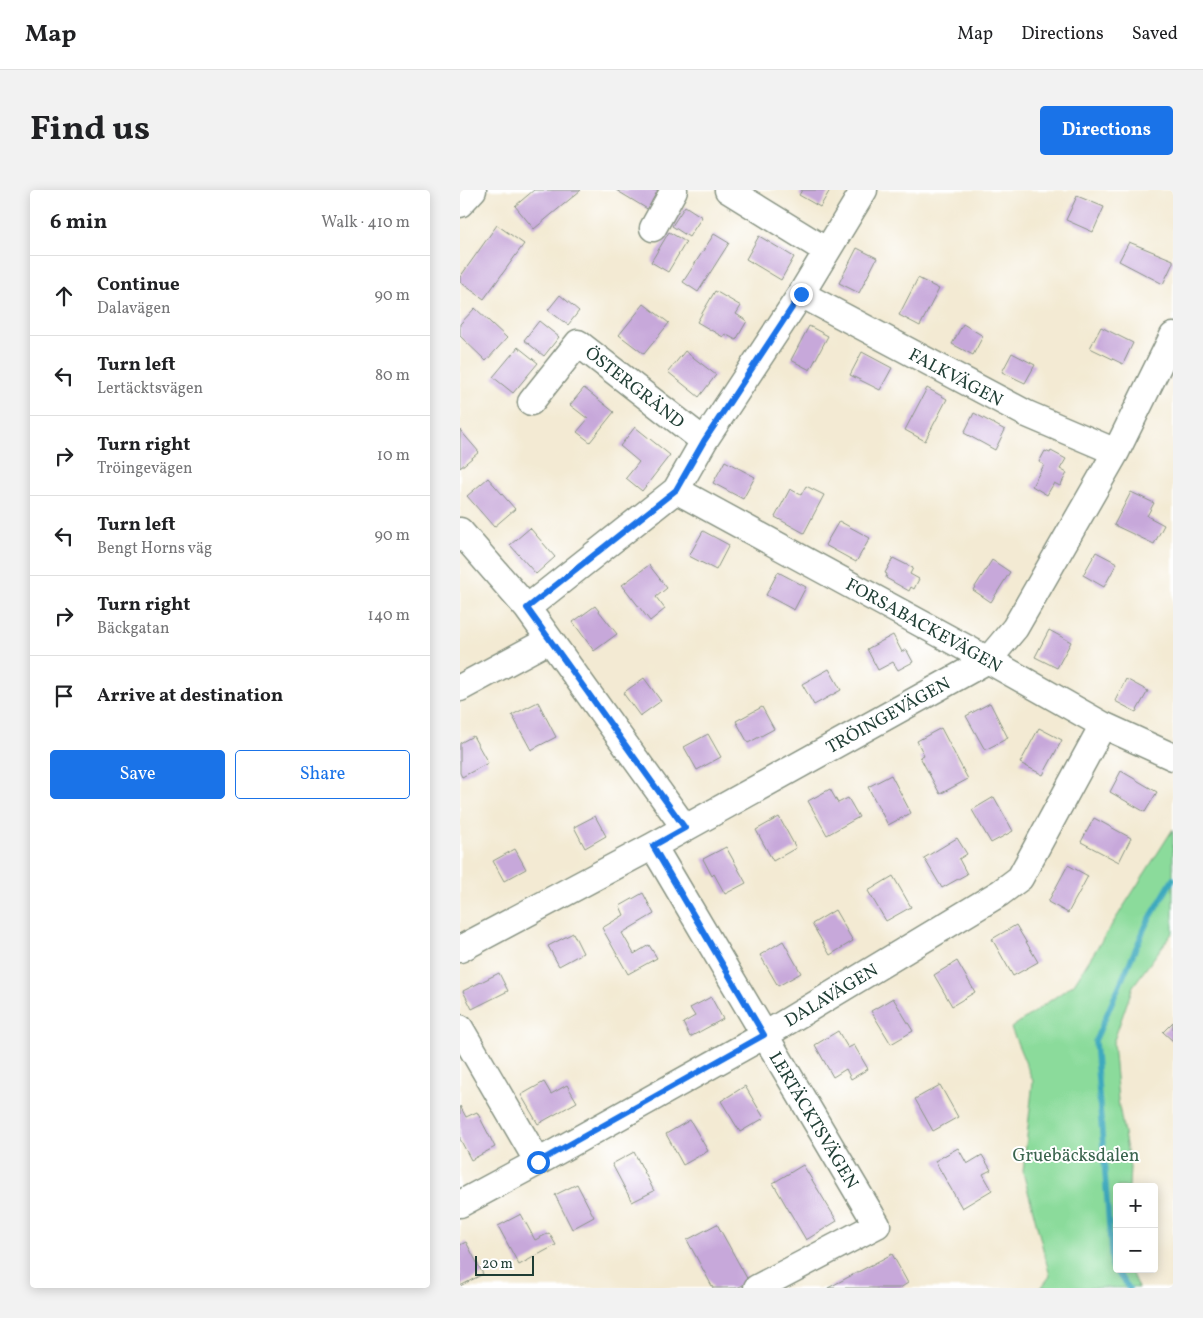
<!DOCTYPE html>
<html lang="en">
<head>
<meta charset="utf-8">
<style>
  :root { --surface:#fff; --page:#f2f2f2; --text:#202124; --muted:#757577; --line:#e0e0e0; --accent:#1a73e8 }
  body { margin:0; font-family:Vollkorn,serif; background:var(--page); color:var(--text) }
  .controls { position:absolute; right:15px; bottom:15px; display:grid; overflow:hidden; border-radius:5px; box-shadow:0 2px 12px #0003 }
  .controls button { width:45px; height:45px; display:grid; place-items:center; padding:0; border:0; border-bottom:1px solid var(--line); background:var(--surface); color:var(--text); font:25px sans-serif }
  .scale { position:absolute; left:15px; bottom:12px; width:59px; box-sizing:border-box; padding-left:5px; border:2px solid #1f3d34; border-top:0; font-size:14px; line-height:18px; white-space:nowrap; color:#1f3d34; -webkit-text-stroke:4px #fff; paint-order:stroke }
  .stop { position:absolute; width:15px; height:15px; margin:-11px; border:4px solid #1a73e8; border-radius:50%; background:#fff }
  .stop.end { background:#1a73e8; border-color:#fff; box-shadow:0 1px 5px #0008 }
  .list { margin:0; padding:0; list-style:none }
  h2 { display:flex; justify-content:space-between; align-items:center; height:65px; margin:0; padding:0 20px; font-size:21px }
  h2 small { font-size:16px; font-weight:400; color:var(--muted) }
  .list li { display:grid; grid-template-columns:32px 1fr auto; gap:15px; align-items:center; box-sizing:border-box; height:80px; padding:0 20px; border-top:1px solid var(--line) }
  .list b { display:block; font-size:19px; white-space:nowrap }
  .list p { margin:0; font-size:16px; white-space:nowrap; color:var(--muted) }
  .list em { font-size:16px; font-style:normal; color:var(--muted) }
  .actions { display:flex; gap:10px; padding:15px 20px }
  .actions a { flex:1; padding:11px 0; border:1px solid var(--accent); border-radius:5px; text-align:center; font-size:18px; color:var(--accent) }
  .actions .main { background:var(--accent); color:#fff }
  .icon { flex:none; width:28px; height:28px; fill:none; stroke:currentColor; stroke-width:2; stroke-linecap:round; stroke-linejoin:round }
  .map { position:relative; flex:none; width:713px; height:1098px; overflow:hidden; border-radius:5px }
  header { display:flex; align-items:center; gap:30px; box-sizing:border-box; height:70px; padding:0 25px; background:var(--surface); border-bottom:1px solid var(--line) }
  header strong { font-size:24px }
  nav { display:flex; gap:28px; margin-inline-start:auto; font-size:18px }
  .intro { display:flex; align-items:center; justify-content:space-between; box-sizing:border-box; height:120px; padding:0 30px }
  h1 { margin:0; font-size:35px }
  .button { padding:12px 22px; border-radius:5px; background:var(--accent); color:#fff; font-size:18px; font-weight:700 }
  main { display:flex; gap:30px; padding:0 30px }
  aside { flex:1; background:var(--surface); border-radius:5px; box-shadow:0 2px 12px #0003 }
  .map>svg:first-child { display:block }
</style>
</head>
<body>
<header>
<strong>Map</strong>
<nav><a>Map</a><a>Directions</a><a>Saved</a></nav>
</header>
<div class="intro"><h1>Find us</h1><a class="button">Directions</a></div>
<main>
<aside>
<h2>6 min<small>Walk · 410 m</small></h2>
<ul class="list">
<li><svg class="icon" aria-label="ahead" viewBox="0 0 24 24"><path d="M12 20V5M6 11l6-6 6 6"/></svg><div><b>Continue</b><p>Dalavägen</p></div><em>90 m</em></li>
<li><svg class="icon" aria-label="left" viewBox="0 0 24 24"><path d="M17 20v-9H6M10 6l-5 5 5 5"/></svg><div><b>Turn left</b><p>Lertäcktsvägen</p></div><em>80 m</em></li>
<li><svg class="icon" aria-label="right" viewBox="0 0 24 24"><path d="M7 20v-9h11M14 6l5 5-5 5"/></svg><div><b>Turn right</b><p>Tröingevägen</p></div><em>10 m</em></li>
<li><svg class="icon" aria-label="left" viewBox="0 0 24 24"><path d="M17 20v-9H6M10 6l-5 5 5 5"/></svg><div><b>Turn left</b><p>Bengt Horns väg</p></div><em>90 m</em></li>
<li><svg class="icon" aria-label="right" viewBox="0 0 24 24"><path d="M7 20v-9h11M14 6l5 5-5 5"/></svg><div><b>Turn right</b><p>Bäckgatan</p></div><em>140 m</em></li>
<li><svg class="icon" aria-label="arrive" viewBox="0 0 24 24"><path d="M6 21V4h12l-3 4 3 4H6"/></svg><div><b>Arrive at destination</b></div></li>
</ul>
<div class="actions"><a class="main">Save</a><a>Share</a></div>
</aside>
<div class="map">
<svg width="713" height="1098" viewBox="0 0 713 1098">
  <rect width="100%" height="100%" fill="#fff"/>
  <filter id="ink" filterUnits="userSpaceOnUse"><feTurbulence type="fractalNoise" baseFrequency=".02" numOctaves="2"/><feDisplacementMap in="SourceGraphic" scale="10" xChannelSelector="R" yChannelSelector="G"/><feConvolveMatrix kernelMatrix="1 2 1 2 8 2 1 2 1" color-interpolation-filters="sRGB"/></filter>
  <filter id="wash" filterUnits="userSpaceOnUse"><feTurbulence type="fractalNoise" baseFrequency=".0096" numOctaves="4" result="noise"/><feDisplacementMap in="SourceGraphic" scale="20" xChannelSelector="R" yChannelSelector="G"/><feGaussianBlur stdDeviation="1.12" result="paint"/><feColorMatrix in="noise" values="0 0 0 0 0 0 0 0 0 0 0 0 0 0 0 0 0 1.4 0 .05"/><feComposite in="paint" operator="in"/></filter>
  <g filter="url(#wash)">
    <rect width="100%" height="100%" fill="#f3ead3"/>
    <path fill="#8bdb9b" stroke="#558c68" d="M 713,639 L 713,742 L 673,796 L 653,853 L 658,910 L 670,977 L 669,997 L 657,997 L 657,1079 L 670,1079 L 678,1098 L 581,1098 L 590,1086 L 563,982 L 573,891 L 551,838 L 614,794 Z"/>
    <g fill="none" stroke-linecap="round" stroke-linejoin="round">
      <path stroke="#3ea9be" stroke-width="5.5" d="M 669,1098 L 652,1076 L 635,851 L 686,735 L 713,689"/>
    </g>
    <g id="blocks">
      <path fill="#c7a8da" d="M 74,0 L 121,0 L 74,39 L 55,16 Z
        M 156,0 L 201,0 L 189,20 Z
        M 342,0 L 370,0 L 360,17 L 339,5 Z
        M 617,6 L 644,17 L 633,42 L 606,30 Z
        M 225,16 L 242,27 L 229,47 L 212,36 Z
        M 37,35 L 64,54 L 24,109 L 0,92 L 0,87 Z
        M 209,42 L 226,52 L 208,82 L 191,72 Z
        M 254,44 L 269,53 L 238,102 L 223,92 Z
        M 299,46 L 334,67 L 321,90 L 286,69 Z
        M 669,52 L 713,70 L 713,73 L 703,94 L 659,71 Z
        M 397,58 L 417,68 L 399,103 L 379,93 Z
        M 458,88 L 479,99 L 460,136 L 439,125 Z
        M 255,101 L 281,116 L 276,124 L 287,131 L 276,150 L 265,144 L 263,147 L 237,132 Z
        M 100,105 L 119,121 L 108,135 L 88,120 Z
        M 184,114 L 209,133 L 184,164 L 159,145 Z
        M 15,118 L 47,148 L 26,171 L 0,146 L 0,134 Z
        M 79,131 L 99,147 L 84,166 L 64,150 Z
        M 503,134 L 523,146 L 513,165 L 492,154 Z
        M 349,136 L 368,146 L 350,180 L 331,170 Z
        M 641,137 L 673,153 L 663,174 L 630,158 Z
        M 58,157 L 78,173 L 53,203 L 33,187 Z
        M 225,161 L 256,185 L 239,207 L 208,182 Z
        M 402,162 L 432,178 L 420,200 L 390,185 Z
        M 552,163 L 575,175 L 565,193 L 542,182 Z
        M 124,198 L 154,222 L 130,252 L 117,242 L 128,229 L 110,215 Z
        M 467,198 L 487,209 L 465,251 L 445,240 Z
        M 514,223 L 545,240 L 535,260 L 504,243 Z
        M 175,237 L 210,265 L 182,301 L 166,288 L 179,272 L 160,256 Z
        M 0,240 L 19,262 L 0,278 Z
        M 585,261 L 590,263 L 591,261 L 606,269 L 600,279 L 607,283 L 600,296 L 594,293 L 587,305 L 572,296 L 584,275 L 579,272 Z
        M 265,271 L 295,287 L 283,309 L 253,293 Z
        M 28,288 L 55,319 L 34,337 L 7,306 Z
        M 346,296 L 364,305 L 344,343 L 315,327 L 330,299 L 341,305 Z
        M 671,302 L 694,313 L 687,326 L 704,335 L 694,354 L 654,335 Z
        M 379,331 L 410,348 L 396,372 L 365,355 Z
        M 70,338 L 95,367 L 76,384 L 50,355 Z
        M 243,341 L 269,355 L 256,380 L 229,366 Z
        M 636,362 L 657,373 L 644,397 L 623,385 Z
        M 433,368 L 453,378 L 450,384 L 459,389 L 454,399 L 451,397 L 449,401 L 426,388 L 427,384 L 425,383 Z
        M 532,370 L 550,382 L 531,412 L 513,400 Z
        M 189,375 L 207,398 L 196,407 L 205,419 L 190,431 L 162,395 Z
        M 318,382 L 346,397 L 334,420 L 306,405 Z
        M 135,416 L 157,444 L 134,461 L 113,432 Z
        M 589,440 L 611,452 L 597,478 L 575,467 Z
        M 433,445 L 442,462 L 446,459 L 453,472 L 438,480 L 433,472 L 418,480 L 407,459 Z
        M 369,479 L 381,500 L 354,515 L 342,494 Z
        M 184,488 L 201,511 L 180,526 L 163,503 Z
        M 666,489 L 688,501 L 676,522 L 655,511 Z
        M 78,512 L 96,547 L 71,560 L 52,525 Z
        M 530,513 L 548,548 L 525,560 L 506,526 Z
        M 302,517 L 314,539 L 288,553 L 276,531 Z
        M 481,538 L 508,589 L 480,604 L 460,567 L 464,565 L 457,551 Z
        M 579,538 L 602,550 L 583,585 L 560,573 Z
        M 248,544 L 261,567 L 237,580 L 224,557 Z
        M 13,546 L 28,573 L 2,587 L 0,583 L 0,553 Z
        M 661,581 L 697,602 L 685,622 L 650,602 Z
        M 431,585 L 451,623 L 428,635 L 408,597 Z
        M 370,599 L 378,613 L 388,608 L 399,627 L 367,645 L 348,611 Z
        M 534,607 L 553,641 L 531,653 L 512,620 Z
        M 135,626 L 146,646 L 125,658 L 114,637 Z
        M 319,627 L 336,658 L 313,671 L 296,640 Z
        M 634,628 L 671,648 L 659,672 L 621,652 Z
        M 497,648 L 507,664 L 499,669 L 507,684 L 482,698 L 464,668 Z
        M 266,657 L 286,693 L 265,704 L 254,684 L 252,686 L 243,669 Z
        M 55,659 L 66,679 L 44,691 L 33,671 Z
        M 608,675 L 628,686 L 608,723 L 588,712 Z
        M 433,686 L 451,717 L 426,731 L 408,701 Z
        M 183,703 L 194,724 L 162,743 L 174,764 L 189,755 L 197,768 L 168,784 L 142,738 L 164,725 L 160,716 Z
        M 375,720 L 393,751 L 370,765 L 352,734 Z
        M 556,735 L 578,772 L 553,786 L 532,749 Z
        M 113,743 L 123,763 L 99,776 L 88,756 Z
        M 323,751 L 341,783 L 318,796 L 300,765 Z
        M 497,771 L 515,802 L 492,816 L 474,785 Z
        M 39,783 L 48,801 L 12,819 L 3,801 Z
        M 251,807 L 263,829 L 230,847 L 223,833 L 235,826 L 230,818 Z
        M 433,808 L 453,841 L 431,854 L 411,821 Z
        M 713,832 L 713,851 L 703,842 Z
        M 378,841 L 388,858 L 394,855 L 408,879 L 391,889 L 386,879 L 373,887 L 355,855 Z
        M 84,892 L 91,904 L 107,895 L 117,912 L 78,934 L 61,905 Z
        M 480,895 L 498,927 L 473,941 L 455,909 Z
        M 285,896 L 304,928 L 280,942 L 261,911 Z
        M 0,916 L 6,927 L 17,922 L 35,957 L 11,970 L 0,949 Z
        M 230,930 L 248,961 L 223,975 L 206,944 Z
        M 498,958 L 507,974 L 522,965 L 531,980 L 523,984 L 532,1000 L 502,1018 L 475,971 Z
        M 174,962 L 194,1001 L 172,1012 L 152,974 Z
        M 343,975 L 377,1031 L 346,1050 L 313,993 Z
        M 117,994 L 134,1027 L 112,1039 L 95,1005 Z
        M 61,1024 L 75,1050 L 89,1043 L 96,1055 L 59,1075 L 38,1036 Z
        M 257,1034 L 289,1092 L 277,1098 L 253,1098 L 227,1050 Z
        M 6,1052 L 23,1084 L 0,1096 L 0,1055 Z
        M 432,1064 L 448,1093 L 440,1098 L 368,1098 Z"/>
    </g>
  </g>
  <g filter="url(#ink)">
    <use href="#blocks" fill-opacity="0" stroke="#899484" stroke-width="1"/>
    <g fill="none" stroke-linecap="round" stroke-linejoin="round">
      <g stroke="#899484" stroke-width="29">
        <path id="minor" d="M 268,0 L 367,61
          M 0,14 L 13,0
          M 193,38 L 214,0
          M 341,104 L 567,224 L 656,262
          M 71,212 L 118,153 L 244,251
          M 216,300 L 528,470 L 643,535 L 713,567
          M 0,341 L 67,418 L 225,638
          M 67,418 L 216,300 L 244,251 L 341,104 L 404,0
          M 0,498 L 89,450
          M 193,656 L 417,1035 L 297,1098
          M 0,759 L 193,656 L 528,470 L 555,438 L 656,262 L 713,146
          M 0,838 L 78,972
          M 0,1014 L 78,972 L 305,845 L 540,703 L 560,688 L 643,535"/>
      </g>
      <use href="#minor" stroke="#fff" stroke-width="26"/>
    </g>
  </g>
  <g fill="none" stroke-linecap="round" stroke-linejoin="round" filter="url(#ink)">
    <path stroke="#1a73e8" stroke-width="6" d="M 78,972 L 304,845 L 193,656 L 225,638 L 67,418 L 216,300 L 244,251 L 341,104"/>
  </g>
  <g text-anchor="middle" stroke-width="4" stroke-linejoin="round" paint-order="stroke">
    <g font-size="18" fill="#1f3d34" stroke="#fff">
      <text transform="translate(496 187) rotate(28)" y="6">FALKVÄGEN</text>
      <text transform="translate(175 197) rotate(38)" y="6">ÖSTERGRÄND</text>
      <text transform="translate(464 435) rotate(29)" y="6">FORSABACKEVÄGEN</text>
      <text transform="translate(428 525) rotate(-29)" y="6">TRÖINGEVÄGEN</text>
      <text transform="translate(371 805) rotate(-31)" y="6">DALAVÄGEN</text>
      <text transform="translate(354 930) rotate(59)" y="6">LERTÄCKTSVÄGEN</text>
    </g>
    <g font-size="18" fill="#3a644e" stroke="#fff">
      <text x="616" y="971">Gruebäcksdalen</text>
    </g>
  </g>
</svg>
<div class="controls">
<button>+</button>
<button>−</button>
</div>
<div class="scale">20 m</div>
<div class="stop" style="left:78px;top:972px"></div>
<div class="stop end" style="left:341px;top:104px"></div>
</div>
</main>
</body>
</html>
